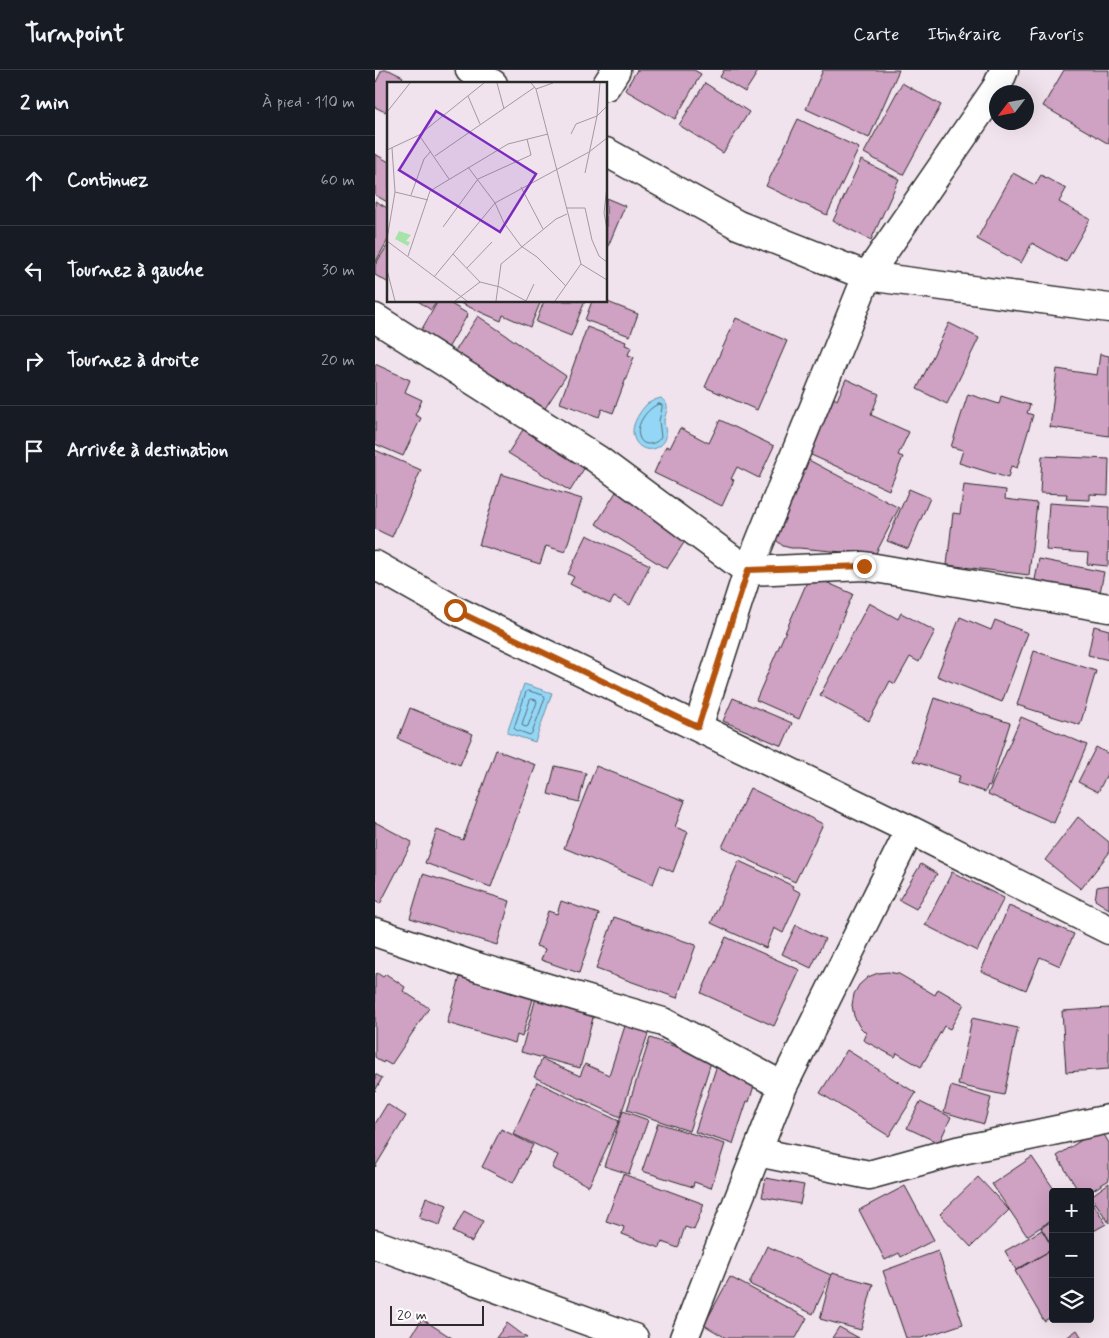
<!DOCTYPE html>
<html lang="fr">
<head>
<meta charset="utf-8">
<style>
  :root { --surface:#171b24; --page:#20242c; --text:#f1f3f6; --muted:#9ea1a6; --line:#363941 }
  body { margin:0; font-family:Mynerve,sans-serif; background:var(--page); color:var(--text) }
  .controls { position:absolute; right:15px; bottom:15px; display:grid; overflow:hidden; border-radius:5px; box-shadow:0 5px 20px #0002 }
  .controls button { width:45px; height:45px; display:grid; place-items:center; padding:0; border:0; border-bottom:1px solid var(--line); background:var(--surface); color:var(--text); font:25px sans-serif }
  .compass { position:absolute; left:614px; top:15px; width:45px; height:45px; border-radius:50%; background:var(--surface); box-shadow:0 5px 20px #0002; rotate:238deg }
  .scale { position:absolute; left:15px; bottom:12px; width:94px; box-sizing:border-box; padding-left:5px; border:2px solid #2b2b2b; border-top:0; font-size:14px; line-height:18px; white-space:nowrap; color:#2b2b2b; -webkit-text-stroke:4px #fff; paint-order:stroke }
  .stop { position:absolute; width:15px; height:15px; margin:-11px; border:4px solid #b45309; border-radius:50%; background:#fff }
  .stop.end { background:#b45309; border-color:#fff; box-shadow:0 1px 5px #0008 }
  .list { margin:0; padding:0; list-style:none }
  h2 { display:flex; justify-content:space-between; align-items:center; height:65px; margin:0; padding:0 20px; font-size:21px }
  h2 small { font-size:16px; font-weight:400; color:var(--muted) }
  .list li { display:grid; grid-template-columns:32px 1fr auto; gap:15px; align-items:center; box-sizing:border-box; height:90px; padding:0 20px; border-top:1px solid var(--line) }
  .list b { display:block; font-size:19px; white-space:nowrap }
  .list em { font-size:16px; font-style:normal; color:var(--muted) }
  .icon { flex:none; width:28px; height:28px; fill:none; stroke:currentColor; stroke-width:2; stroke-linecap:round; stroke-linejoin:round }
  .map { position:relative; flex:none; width:734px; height:1268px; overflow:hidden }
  header { display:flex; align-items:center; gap:30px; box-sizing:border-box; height:70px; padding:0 25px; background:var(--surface); border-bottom:1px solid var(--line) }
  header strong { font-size:24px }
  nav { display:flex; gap:28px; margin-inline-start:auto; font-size:18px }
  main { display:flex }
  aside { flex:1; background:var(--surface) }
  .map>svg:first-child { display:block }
</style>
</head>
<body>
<header>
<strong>Turnpoint</strong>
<nav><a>Carte</a><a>Itinéraire</a><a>Favoris</a></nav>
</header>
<main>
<aside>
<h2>2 min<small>À pied · 110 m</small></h2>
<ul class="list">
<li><svg class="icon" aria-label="ahead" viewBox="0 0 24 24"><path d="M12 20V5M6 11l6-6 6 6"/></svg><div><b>Continuez</b></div><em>60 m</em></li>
<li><svg class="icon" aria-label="left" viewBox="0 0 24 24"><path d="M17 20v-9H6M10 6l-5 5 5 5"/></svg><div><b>Tournez à gauche</b></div><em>30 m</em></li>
<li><svg class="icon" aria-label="right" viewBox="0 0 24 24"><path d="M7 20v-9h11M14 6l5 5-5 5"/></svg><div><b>Tournez à droite</b></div><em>20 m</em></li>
<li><svg class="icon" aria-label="arrive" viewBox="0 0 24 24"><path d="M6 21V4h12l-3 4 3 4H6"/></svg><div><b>Arrivée à destination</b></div></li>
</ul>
</aside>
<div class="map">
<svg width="734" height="1268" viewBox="0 0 734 1268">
  <rect width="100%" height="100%" fill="#f1e3ed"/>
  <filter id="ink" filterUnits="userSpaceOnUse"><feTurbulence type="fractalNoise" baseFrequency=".02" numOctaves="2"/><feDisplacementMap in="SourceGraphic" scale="10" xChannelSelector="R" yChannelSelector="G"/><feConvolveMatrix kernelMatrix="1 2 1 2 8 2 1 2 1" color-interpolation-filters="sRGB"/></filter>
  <g filter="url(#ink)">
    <path fill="#93d6f5" stroke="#6992a4" d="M 286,328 C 297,337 290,341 289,352 C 289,357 292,362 291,367 C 290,372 286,376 281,378 C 269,383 258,374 258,361 C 258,352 266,340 272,334 C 277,331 281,329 286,328 Z
      M 149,614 L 177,623 L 160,672 L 132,663 Z"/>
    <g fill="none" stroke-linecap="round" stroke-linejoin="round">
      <path stroke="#556f7c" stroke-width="1" d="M 284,334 L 287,335 L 287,338 L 284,351 L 286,367 C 281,375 267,378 264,366 C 260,355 273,337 284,334 Z
        M 154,621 L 168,625 L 170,628 L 157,663 L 155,665 L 141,660 L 139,658 L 151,622 Z
        M 157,629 L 161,630 L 162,632 L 153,656 L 151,657 L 148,656 L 147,654 L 155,630 Z"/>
    </g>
    <path fill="#cfa1c3" stroke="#2b2b2b" d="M 7,0 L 14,0 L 28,7 L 24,14 L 14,14 L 14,35 L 10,42 L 0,37 L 0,14 Z
      M 262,0 L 319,0 L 326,4 L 300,49 L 250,20 Z
      M 349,0 L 384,0 L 370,22 L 345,7 Z
      M 448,0 L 524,0 L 494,68 L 431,39 Z
      M 689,0 L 734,0 L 734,74 L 668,36 Z
      M 330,13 L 374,42 L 348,83 L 304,55 Z
      M 527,13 L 566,35 L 528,105 L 489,83 Z
      M 423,49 L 484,78 L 452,145 L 391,116 Z
      M 0,84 L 14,92 L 14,133 L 0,125 Z
      M 486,90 L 524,109 L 496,170 L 458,151 Z
      M 638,103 L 660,115 L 666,105 L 691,119 L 684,132 L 715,149 L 691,192 L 657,173 L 646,193 L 602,169 Z
      M 231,128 L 250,136 L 231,181 Z
      M 0,131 L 14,139 L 14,168 L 0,193 Z
      M 14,173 L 14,213 L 0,205 L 0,195 Z
      M 43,231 L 62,231 L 56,240 Z
      M 63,231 L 71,231 L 93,244 L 72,280 L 44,264 Z
      M 86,231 L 166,231 L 155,257 L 128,245 L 126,251 L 85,233 Z
      M 169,231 L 210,231 L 196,266 L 161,252 Z
      M 217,231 L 230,231 L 263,244 L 255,266 L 210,250 Z
      M 103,246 L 191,306 L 167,343 L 79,283 Z
      M 361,248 L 412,271 L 382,340 L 330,317 Z
      M 574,253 L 604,268 L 572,334 L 542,319 Z
      M 212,257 L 251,272 L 250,275 L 256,277 L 253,285 L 259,287 L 238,343 L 227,339 L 224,347 L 185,333 Z
      M 725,284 L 734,286 L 734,366 L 675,357 L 682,299 L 722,305 Z
      M 0,294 L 35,310 L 30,322 L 47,330 L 40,345 L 46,348 L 28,386 L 0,374 Z
      M 471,309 L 504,324 L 496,345 L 534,362 L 523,385 L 528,387 L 514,420 L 434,384 L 459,328 L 462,330 Z
      M 593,324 L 624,334 L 626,326 L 655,335 L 652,343 L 658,345 L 642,398 L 636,396 L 633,408 L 584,393 L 588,380 L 576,377 Z
      M 345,350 L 399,376 L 384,408 L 362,397 L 356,409 L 359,410 L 347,436 L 279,403 L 291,376 L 295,378 L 305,358 L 334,373 Z
      M 149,358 L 210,397 L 195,421 L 133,383 Z
      M 0,380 L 46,400 L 17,467 L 0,459 Z
      M 667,386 L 734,389 L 733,425 L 715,424 L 715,430 L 691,429 L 692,424 L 665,423 Z
      M 430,388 L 524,438 L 500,485 L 424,478 L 416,478 L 408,476 L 402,471 L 397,464 Z
      M 126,404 L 207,429 L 190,482 L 171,476 L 165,494 L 104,475 Z
      M 589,415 L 631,420 L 630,429 L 662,433 L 654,505 L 572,495 L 578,443 L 585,444 Z
      M 534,419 L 555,428 L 533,479 L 512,471 Z
      M 241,422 L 312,468 L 292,499 L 221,454 Z
      M 674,433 L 734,437 L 733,496 L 712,494 L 713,483 L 671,480 Z
      M 212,465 L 275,495 L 255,535 L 239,527 L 235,534 L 195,514 L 199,507 L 193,504 Z
      M 664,489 L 729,502 L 724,528 L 659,515 Z
      M 435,505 L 478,524 L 424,649 L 381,630 Z
      M 494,533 L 523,549 L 526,543 L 560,561 L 544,592 L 535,587 L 520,614 L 515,611 L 494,651 L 445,625 Z
      M 585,547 L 616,560 L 620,550 L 653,563 L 627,632 L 562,606 Z
      M 719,556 L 734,560 L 734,590 L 713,585 Z
      M 659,581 L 721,601 L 705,655 L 642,635 Z
      M 358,628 L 417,653 L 407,676 L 348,651 Z
      M 559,628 L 635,653 L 615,716 L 613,715 L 610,722 L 582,713 L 585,706 L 538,691 Z
      M 35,638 L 98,664 L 85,695 L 23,669 Z
      M 646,647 L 712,675 L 679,753 L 613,724 Z
      M 721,677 L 734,684 L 734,700 L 723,722 L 703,712 Z
      M 121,680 L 161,695 L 116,817 L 50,793 L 62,760 L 88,770 Z
      M 180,696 L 211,703 L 204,732 L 173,724 Z
      M 221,696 L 310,731 L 300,757 L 313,762 L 298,802 L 285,796 L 278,814 L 189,778 Z
      M 375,718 L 448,754 L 420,812 L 347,777 Z
      M 703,747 L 734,772 L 734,783 L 706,819 L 670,790 Z
      M 0,752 L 37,772 L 5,834 L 0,831 Z
      M 364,791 L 418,816 L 417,818 L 426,823 L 408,863 L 399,858 L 391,878 L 336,853 Z
      M 546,794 L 562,804 L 541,839 L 524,830 Z
      M 577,802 L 629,828 L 602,881 L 550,855 Z
      M 48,804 L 135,831 L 122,875 L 35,848 Z
      M 734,815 L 734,839 L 720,830 L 722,817 Z
      M 186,831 L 224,844 L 204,903 L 166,890 L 170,879 L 161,876 L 173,841 L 182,844 Z
      M 634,836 L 699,864 L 685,896 L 665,887 L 651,920 L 606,901 Z
      M 239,847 L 321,875 L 302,928 L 221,899 Z
      M 421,855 L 450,869 L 436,898 L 407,884 Z
      M 351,867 L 425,900 L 399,956 L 326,923 Z
      M 513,902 L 524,904 L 560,925 L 563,919 L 589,934 L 575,959 L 569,956 L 546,997 L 522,983 L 520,987 L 488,970 L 491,963 L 484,956 L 479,946 L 477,935 L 479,924 L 484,915 L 493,907 L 503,903 Z
      M 2,903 L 8,907 L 11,904 L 30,917 L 28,921 L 54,938 L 16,995 L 9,991 L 8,993 L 0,987 L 0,906 Z
      M 85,907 L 139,924 L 141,916 L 160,922 L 147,967 L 142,965 L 140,973 L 72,953 Z
      M 162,924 L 220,940 L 205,998 L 146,982 Z
      M 734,938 L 734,999 L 691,1002 L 687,941 Z
      M 597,948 L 643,958 L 629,1025 L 583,1015 Z
      M 251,953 L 274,961 L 245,1047 L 159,1007 L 167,989 L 205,1006 L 210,994 L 234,1005 Z
      M 275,968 L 337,989 L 314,1061 L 252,1040 Z
      M 472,980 L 541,1023 L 514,1066 L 445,1023 Z
      M 343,992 L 382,1006 L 374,1032 L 372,1031 L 358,1074 L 320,1062 Z
      M 0,1004 L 7,1008 L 0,1021 Z
      M 162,1012 L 244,1051 L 214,1116 L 177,1098 L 183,1085 L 138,1064 Z
      M 576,1016 L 616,1028 L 609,1054 L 569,1042 Z
      M 545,1032 L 576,1047 L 564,1073 L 532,1058 Z
      M 12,1034 L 31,1046 L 0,1097 L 0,1054 Z
      M 248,1041 L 273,1050 L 254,1104 L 229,1096 Z
      M 283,1053 L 350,1074 L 336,1118 L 319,1112 L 318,1117 L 267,1101 Z
      M 725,1058 L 734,1073 L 734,1110 L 715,1122 L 704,1122 L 682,1086 Z
      M 126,1059 L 158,1075 L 138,1113 L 107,1097 Z
      M 657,1087 L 681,1122 L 678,1122 L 678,1149 L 652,1166 L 617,1114 Z
      M 248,1104 L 329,1134 L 319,1160 L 310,1157 L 303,1178 L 287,1172 L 285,1178 L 247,1164 L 249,1157 L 231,1151 Z
      M 603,1107 L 634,1140 L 596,1177 L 565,1144 Z
      M 391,1108 L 429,1115 L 425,1134 L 387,1127 Z
      M 734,1113 L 734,1153 L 716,1126 Z
      M 530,1116 L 559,1170 L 526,1187 L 524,1183 L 510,1190 L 484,1140 Z
      M 51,1127 L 72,1135 L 65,1155 L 44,1148 Z
      M 715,1128 L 731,1154 L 715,1163 Z
      M 89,1141 L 108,1151 L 97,1172 L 78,1162 Z
      M 678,1150 L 678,1177 L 666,1158 Z
      M 667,1160 L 678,1179 L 641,1200 L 630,1181 Z
      M 392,1176 L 456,1205 L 438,1244 L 374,1214 Z
      M 678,1179 L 678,1246 L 669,1251 L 640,1201 Z
      M 563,1181 L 588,1254 L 546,1268 L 531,1268 L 508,1201 Z
      M 457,1203 L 498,1214 L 486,1260 L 445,1249 Z
      M 355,1207 L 432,1248 L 421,1268 L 351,1268 L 329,1255 Z
      M 47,1249 L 77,1268 L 35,1268 Z
      M 132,1253 L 152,1268 L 121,1268 Z
      M 464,1257 L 484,1268 L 457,1268 Z
      M 702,1260 L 707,1268 L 691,1268 Z"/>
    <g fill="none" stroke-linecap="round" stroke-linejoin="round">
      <g stroke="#2b2b2b" stroke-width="31">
        <path id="street" d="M 231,16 L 241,0
          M 0,248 L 222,389 L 373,501 L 489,496 L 734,538
          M 0,495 L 80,540 L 535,760 L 734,860
          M 323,657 L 373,501 L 492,206 L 622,17 L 629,0
          M 0,862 L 105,898 L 288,952 L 408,1016
          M 382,1082 L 494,1105 L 582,1081 L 734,1049
          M 0,1174 L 259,1268
          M 309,1268 L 408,1016 L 535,760"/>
      </g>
      <g stroke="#2b2b2b" stroke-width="31">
        <path id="secondary" d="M 95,0 L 118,14
          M 231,82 L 363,155 L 492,206 L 734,238"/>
      </g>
      <use href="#street" stroke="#fff" stroke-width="28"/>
      <use href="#secondary" stroke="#fff" stroke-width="28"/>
    </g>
  </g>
  <g fill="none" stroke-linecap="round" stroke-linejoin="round" filter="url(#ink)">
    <path stroke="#b45309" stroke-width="6" d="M 80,540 L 323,657 L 373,500 L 489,496"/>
  </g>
  <g transform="translate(12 12)">
    <rect width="220" height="220" fill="#f1e3ed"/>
    <path d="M 12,149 L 24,153 L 19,159 L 23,160 L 21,164 L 8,157 Z" fill="#a6e3a9"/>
    <path fill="none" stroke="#a2999f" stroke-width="1" d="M 110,1 L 117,27M 144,1 L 149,7 L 194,182 L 220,198M 149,7 L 166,1M 81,14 L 93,42M 0,30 L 23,1M 184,52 L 189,42 L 210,34 L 220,24M 32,53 L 62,97M 0,68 L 32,53 L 97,1M 48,74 L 148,5M 81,85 L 108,121 L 117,141 L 134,164 L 150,175 L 179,204M 198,91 L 210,34 L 213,1M 220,104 L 217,131 L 220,147M 134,105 L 156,147M 8,110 L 41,118M 24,113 L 37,77 L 44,69M 179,126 L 198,126 L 205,158 L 212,174 L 220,180M 56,145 L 91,97 L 144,73 L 140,57M 0,157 L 8,110 L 5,66M 0,159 L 80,219M 66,172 L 93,200M 21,174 L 43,109 L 121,62 L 161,52M 80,186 L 105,160M 0,188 L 8,219M 47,195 L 108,121 L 202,70 L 220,56M 68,219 L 93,200 L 113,205 L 139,219M 109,219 L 114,182 L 169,137 L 180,132M 139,219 L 147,202M 168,219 L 194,182"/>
    <path fill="#7b2cbf" fill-opacity="0.15" stroke="#7b2cbf" stroke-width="2.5" d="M 49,29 L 149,92 L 113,150 L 12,88 Z"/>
    <rect width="220" height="220" fill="none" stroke="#2b2b2b" stroke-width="2.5"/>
  </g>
</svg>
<div class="controls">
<button>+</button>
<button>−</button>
<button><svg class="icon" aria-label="layers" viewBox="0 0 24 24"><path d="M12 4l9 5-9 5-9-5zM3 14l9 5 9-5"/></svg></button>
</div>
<svg class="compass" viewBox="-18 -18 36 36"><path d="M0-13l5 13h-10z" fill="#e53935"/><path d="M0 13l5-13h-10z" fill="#9ea1a6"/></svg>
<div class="scale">20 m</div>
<div class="stop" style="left:80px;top:540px"></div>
<div class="stop end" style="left:489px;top:496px"></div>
</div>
</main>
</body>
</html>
